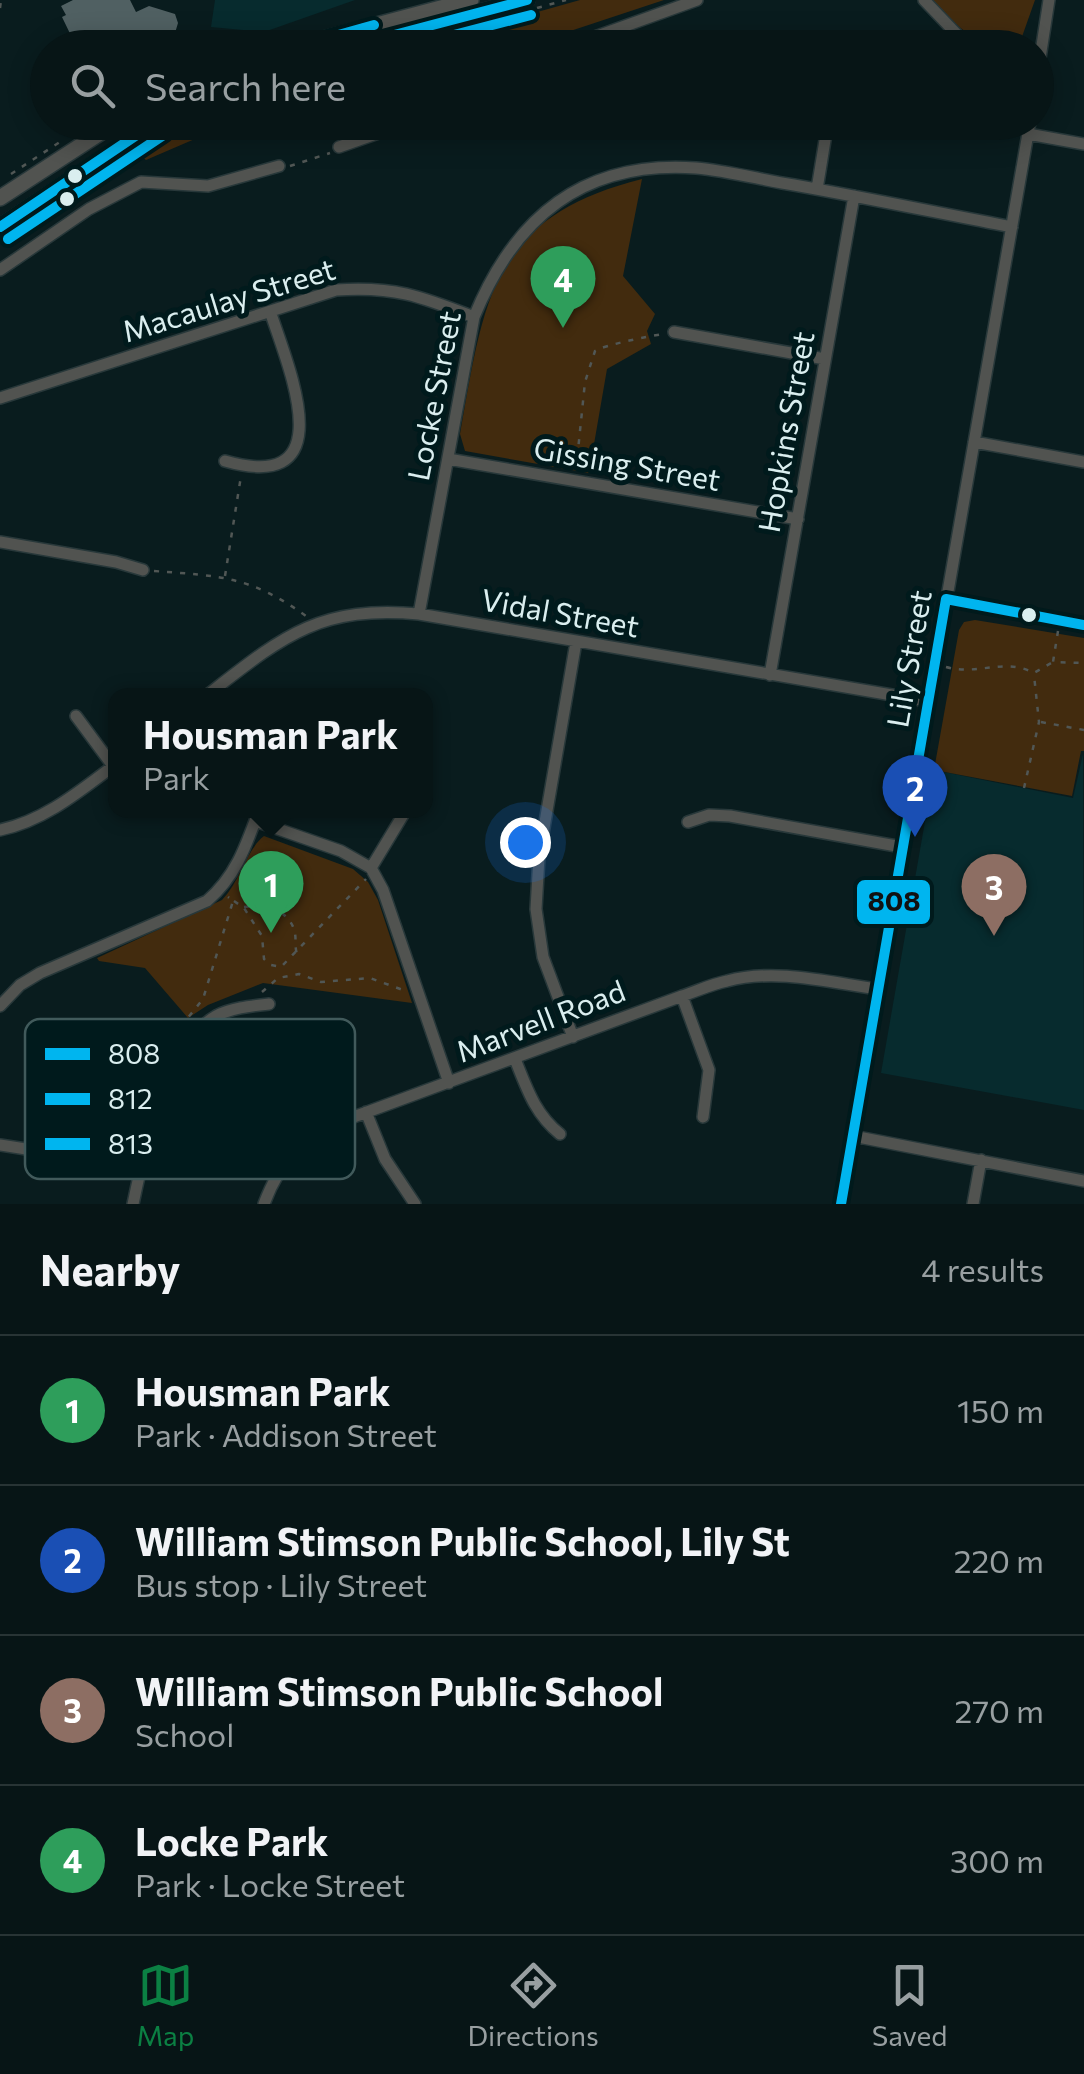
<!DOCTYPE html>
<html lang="en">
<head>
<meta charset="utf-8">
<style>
  :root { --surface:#071516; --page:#101e1f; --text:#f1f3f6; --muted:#989fa1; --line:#283435; --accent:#0b8043 }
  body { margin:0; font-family:Commissioner,sans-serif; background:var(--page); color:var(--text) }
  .you { position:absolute; left:525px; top:842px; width:35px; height:35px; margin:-25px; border:8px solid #fff; border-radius:50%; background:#1a73e8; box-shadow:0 0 0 15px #1a73e833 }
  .badge { display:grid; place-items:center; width:65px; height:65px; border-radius:50%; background:var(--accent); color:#fff; font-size:32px; font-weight:700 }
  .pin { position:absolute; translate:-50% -82px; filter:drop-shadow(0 2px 5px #0008) }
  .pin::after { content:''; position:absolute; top:52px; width:35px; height:30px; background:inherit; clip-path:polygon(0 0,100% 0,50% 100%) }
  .popup { position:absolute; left:108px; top:688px; width:325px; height:130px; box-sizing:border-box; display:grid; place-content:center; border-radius:20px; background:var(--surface); filter:drop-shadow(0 2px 8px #0005); font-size:32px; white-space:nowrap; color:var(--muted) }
  .popup b { font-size:38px; color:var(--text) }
  .popup::after { content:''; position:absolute; left:50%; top:100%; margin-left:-20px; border:20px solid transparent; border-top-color:var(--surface) }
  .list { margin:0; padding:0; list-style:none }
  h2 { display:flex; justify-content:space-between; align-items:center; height:130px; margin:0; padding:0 40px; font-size:42px }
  h2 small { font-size:32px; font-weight:400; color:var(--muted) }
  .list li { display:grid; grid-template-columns:65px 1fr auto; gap:30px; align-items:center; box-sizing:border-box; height:150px; padding:0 40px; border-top:2px solid var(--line) }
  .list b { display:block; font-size:38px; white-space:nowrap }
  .list p { margin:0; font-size:32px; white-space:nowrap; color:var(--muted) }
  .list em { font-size:32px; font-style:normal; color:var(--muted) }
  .icon { flex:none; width:55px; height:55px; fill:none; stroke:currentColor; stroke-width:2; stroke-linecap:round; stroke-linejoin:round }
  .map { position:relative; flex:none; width:1084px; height:1204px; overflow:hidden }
  .search { position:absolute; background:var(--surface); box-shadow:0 5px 25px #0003; left:30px; right:30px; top:30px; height:110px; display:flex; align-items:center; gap:25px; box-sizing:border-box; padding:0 35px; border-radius:55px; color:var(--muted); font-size:38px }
  .sheet { height:730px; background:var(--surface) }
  nav { display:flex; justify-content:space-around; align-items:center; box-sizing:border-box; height:140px; border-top:2px solid var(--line); background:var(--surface); font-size:28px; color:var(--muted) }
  nav a { display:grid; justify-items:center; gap:5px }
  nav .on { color:var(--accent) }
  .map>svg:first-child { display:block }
</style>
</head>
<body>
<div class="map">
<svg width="1084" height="1204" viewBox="0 0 1084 1204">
  <rect width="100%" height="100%" fill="#091c1e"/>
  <path fill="#072b2e" d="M 215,0 L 355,0 L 264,32 L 211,27 Z
    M 1083,754 L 1084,1110 L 881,1073 L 934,770 L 1073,798 Z"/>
  <path fill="#422b0e" d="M 580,0 L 664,0 L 522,47 L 412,47 Z
    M 932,0 L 1035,0 L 1018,48 C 974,47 961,29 932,0 Z
    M 189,122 L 232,123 L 146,160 L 138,153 Z
    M 642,179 L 623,276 L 655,314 L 647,331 L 651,344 L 607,369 L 589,473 L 465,451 L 460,434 C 484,299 491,217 642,179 Z
    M 975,620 L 1084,638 L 1084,751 L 1081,751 L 1072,796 L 934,770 L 959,630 L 964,622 Z
    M 264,836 L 353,869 L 368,882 L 378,900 L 412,1003 L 263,983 L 208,1005 L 188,1018 L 145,968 L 99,961 L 97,958 L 222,900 C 241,880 246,850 264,836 Z"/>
  <path fill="#506062" d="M 73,0 L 130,0 L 136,12 L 149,6 L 175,14 L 178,23 L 175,33 L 166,38 L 168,43 L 159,48 L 77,48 L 62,17 L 66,15 L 61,6 Z"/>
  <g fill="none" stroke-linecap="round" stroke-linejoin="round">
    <g stroke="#28383a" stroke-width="14">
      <path id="minor" d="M 924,0 L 970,48
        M 564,48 L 697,0
        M 1036,84 L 1049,0
        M 1028,134 L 1084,144
        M 339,147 L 410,122
        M 817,189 L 828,122
        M 0,270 L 89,209 L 141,182 L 208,186 L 279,166
        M 674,332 L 825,359
        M 0,398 L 336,290 C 394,286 420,296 474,317
        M 974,442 L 1084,462
        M 448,459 L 798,519
        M 225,461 C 344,495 289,369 270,311
        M 0,542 L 116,562 L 143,570
        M 946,599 L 1084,625
        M 419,614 L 474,317 C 515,217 583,160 696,168 C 729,171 762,180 794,185 C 867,198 939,213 1012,227
        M 770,675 L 854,196
        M 206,696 C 282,637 318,605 419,614 L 927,701
        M 76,716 L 113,766
        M 255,821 L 341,851 L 371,868 L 383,890 L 449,1083
        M 688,822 L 709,815 L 730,816 L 902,847
        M 0,830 C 44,821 80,791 116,764
        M 371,868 L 406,810
        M 682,996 L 709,1070 L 703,1117
        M 0,1006 L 20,985 L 40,973 L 207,901 C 236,876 246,846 259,810
        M 573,1037 L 543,957 L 536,909 L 539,857 L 576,642
        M 515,1059 C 527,1089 535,1114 560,1134
        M 164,1095 C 212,1112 246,1128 287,1159
        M 366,1112 L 385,1159 L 415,1204
        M 853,1136 L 1084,1181
        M 0,1145 L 141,1167
        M 133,1204 C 144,1151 167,1044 216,1016 C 231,1008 251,1006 269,1004
        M 264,1204 C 280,1161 300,1143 340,1122 L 682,996 C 697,991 712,984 727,981 C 775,968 828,982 877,989
        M 841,1204 L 1030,122
        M 973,1204 L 981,1160"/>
    </g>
    <g stroke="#28383a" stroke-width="18">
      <path id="major" d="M 290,48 L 471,0
        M 343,48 L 527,0
        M 0,198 L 117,122
        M 0,227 L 157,122"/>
    </g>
    <path stroke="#515755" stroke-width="2.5" stroke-dasharray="5 8" stroke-linecap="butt" d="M 0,8 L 1,0
      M 537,8 L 566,0
      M 265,48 L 278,43
      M 168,130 L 179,122
      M 290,166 L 330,153
      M 11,174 L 63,140
      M 24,228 L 100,182 L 108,172
      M 576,470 L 585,382 L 595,351 C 604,345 650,336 663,334
      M 154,571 C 221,576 250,576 306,616
      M 225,576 L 241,476
      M 1058,631 L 1053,662 L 1084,663
      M 946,667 C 979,676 1004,657 1034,673 L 1053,662
      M 1041,722 L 1084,730
      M 1024,788 L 1039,722 L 1034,675
      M 234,901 L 244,908 L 262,936 L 264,959 L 271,965 L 281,967 L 366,879
      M 244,907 C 264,904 286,908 294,929 C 297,938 294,945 297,954
      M 262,992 L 278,978 L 299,974 L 321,982 L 370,978 L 403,990
      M 158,1073 L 174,1035 L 203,999 L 233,901 L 228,897"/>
    <use href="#minor" stroke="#515350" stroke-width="11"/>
    <use href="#major" stroke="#515350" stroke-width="15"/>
    <g stroke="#001a1c" stroke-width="18">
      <path id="bus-1" d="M 946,599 L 1084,625
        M 841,1204 L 946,599"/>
    </g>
    <g stroke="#001a1c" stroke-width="18">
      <path id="bus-2" d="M 292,48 L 374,25
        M 345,48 L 527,0
        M 0,227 L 156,122"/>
    </g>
    <g stroke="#001a1c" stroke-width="18">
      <path id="bus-3" d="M 404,48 L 531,15
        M 8,239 L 165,134"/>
    </g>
    <use href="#bus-1" stroke="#00b5ef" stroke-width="10"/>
    <use href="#bus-2" stroke="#00b5ef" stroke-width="10"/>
    <use href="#bus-3" stroke="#00b5ef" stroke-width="10"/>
  </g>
  <g fill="#daeeef" stroke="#001a1c" stroke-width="4">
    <circle cx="75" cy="176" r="9"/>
    <circle cx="67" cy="199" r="9"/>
    <circle cx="1029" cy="615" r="9"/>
  </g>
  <g text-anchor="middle" stroke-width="10" stroke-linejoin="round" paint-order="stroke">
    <g font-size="30" fill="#daeeef" stroke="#001a1c">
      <text transform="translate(229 301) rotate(-17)" y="10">Macaulay Street</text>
      <text transform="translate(435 396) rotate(-79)" y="10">Locke Street</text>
      <text transform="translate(787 432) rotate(-80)" y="10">Hopkins Street</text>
      <text transform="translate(627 465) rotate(10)" y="10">Gissing Street</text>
      <text transform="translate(560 614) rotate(10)" y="10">Vidal Street</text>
      <text transform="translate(910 659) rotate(-80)" y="10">Lily Street</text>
      <text transform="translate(541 1022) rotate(-21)" y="10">Marvell Road</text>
    </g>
  </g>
  <rect x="25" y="1019" width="330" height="160" rx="15" fill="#001a1c" stroke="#415a5b" stroke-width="2.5"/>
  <rect x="45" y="1048" width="45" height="12" fill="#00b5ef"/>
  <rect x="45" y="1093" width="45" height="12" fill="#00b5ef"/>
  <rect x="45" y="1138" width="45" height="12" fill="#00b5ef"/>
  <g font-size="28" fill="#daeeef">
    <text x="108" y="1064">808</text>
    <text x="108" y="1109">812</text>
    <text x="108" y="1154">813</text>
  </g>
  <rect stroke="#001a1c" stroke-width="4" x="855" y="878" width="77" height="48" rx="10" fill="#00b5ef"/>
  <g font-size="28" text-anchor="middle" font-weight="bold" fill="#111">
    <text x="894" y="911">808</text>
  </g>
</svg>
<div class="you"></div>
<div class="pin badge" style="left:271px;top:933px;background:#2e9e5b">1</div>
<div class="popup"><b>Housman Park</b>Park</div>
<div class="pin badge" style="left:915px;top:837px;background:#1a4fb4">2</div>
<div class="pin badge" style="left:994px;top:936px;background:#8d6e63">3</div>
<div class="pin badge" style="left:563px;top:328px;background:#2e9e5b">4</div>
<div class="search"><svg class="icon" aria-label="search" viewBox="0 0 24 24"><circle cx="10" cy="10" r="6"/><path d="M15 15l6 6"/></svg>Search here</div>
</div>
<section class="sheet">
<h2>Nearby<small>4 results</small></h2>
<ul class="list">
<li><span class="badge" style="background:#2e9e5b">1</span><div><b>Housman Park</b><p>Park · Addison Street</p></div><em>150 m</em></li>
<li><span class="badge" style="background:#1a4fb4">2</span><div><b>William Stimson Public School, Lily St</b><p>Bus stop · Lily Street</p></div><em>220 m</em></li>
<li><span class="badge" style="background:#8d6e63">3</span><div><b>William Stimson Public School</b><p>School</p></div><em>270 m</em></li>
<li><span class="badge" style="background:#2e9e5b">4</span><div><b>Locke Park</b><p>Park · Locke Street</p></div><em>300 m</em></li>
</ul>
</section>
<nav>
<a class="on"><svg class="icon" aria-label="map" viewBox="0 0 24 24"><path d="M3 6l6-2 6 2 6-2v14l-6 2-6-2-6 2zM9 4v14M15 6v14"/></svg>Map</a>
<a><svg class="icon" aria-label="directions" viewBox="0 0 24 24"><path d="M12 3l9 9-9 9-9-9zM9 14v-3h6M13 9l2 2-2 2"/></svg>Directions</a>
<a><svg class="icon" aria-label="saved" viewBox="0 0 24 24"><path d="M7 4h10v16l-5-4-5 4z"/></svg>Saved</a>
</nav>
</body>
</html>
